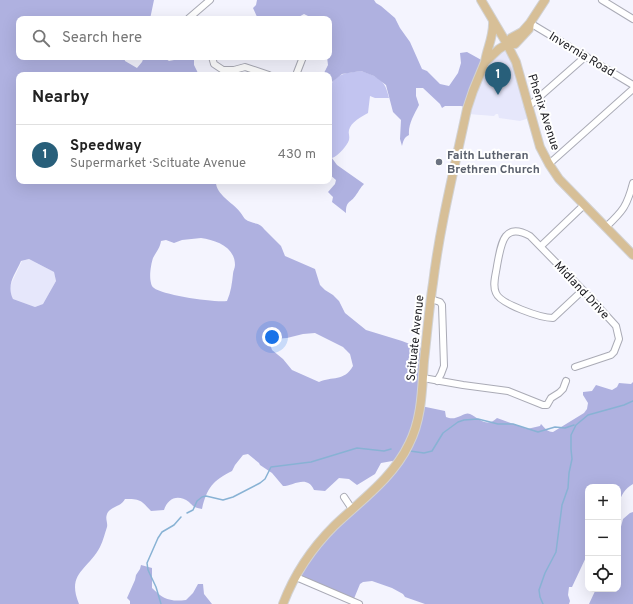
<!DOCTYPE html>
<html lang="en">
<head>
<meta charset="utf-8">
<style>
  :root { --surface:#fff; --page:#f2f2f2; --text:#222; --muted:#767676; --line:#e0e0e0; --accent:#285f7a }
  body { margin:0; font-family:Overpass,sans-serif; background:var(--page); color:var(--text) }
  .controls { position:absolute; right:12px; bottom:12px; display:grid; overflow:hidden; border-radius:8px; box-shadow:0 4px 16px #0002 }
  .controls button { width:36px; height:36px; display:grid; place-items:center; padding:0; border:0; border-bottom:1px solid var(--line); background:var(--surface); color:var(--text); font:20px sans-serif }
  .you { position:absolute; left:272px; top:337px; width:14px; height:14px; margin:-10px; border:3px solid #fff; border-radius:50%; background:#1a73e8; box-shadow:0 0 0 6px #1a73e833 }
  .badge { display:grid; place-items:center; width:26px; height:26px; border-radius:50%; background:var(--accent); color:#fff; font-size:13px; font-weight:700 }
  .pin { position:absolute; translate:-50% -33px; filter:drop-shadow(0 1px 2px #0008) }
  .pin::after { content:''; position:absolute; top:21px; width:14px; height:12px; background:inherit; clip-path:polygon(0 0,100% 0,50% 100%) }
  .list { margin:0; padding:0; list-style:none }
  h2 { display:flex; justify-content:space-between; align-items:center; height:52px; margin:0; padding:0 16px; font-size:17px }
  h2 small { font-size:13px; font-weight:400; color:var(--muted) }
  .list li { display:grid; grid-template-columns:26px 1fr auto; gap:12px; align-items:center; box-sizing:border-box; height:60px; padding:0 16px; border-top:1px solid var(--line) }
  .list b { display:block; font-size:15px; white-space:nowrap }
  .list p { margin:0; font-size:13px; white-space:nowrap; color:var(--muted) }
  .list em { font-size:13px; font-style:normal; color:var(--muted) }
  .icon { flex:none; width:22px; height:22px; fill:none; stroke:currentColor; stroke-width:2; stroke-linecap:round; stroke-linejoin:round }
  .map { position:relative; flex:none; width:633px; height:604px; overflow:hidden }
  .search { position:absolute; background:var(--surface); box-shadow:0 4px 16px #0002; left:16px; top:16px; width:316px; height:44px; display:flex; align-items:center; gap:10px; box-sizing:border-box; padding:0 14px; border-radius:8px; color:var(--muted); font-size:15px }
  .panel { position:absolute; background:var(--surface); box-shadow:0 4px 16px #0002; left:16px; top:72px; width:316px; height:112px; border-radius:8px }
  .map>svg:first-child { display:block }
</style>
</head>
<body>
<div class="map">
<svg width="633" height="604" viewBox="0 0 633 604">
  <rect width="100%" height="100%" fill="#f4f4fe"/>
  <path fill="#e6e7fb" d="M 507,43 L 532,117 L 520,121 L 499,118 L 498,114 L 496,114 L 494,116 L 468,114 L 485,62 Z
    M 29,259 L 54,272 L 56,281 L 43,304 L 35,307 L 13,299 L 10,291 L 10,286 L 22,261 Z"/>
  <path fill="#c2c4f0" d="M 361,71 C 378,77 385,79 389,98 L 375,98 L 370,96 L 368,113 C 361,117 351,122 349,130 C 348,133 350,136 349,140 C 347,146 338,156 332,158 L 329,154 L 329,89 C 335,73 346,73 361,71 Z"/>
  <path fill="#afb1e0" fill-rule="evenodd" d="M 0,0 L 154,0 L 150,19 L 19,19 L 19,57 L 124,57 L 125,61 L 137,68 L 142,62 L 144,57 L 153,60 L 156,57 L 163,57 L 169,61 L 174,60 L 176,57 L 194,57 L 194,65 L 199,75 L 19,75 L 19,181 L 216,181 C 215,194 232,202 240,212 C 242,214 243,217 245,219 C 251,224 260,222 264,229 L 281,246 L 285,256 L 315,269 L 320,285 L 325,290 L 333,295 L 339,301 L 345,313 L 366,330 L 402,341 L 425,350 L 421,406 L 445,411 L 446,417 C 457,422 464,411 470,414 C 480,419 487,428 497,418 L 527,429 L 540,426 L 541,424 C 545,428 547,432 553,432 L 584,413 L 587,409 L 588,403 L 583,395 L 583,392 L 592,391 L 596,385 L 612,390 L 617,387 L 619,383 L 631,384 L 633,382 L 633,484 C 624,489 622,495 618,504 L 618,487 L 588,487 L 588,553 L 572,587 L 569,587 L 568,595 L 570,601 L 569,604 L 425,604 L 405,597 L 403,594 L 392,588 L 372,581 L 363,582 L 360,584 L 353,601 L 296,577 L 313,550 L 398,460 L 381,463 L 375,474 L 357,485 L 349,479 L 339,478 L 325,491 L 314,490 C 307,474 293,486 283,486 L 272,473 L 260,465 L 259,463 L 248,454 L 243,455 L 235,465 L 232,471 C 213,481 207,487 202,509 C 199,508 196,508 193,506 C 192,505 190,503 189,502 C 178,494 168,498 164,510 L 151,511 C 141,500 140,499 125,499 C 124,501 121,504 119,505 C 115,507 109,509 107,514 C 105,519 108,523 107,527 C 105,533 103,541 100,547 C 88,570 66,573 79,604 L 0,604 ZM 201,238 C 216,240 235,247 235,265 C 235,268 233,271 233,274 C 232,283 231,292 227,301 C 216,303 162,295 154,288 C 152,287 151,284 151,283 C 149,276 151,264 153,258 C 156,252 160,248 161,241 L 166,240 L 174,243 L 182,240 ZM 29,259 L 54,272 L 56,281 L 43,304 L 35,307 L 13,299 C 6,284 15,275 21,261 ZM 315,333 L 343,347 L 350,354 L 353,366 C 344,382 332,376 319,382 L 292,370 L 283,359 L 272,350 L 270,344 L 274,339 L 287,338 L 303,334 Z
    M 257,0 L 374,0 L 376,3 L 381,6 L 395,18 L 400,28 L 410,42 L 422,69 L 427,71 L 440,84 L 449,86 L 458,73 L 461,63 L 460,53 L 467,52 L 485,62 L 469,108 L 461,106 L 445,106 L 442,108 L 440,104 L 423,88 L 416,88 L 416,96 L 419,105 C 414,115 408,124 409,135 C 404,137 403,142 402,146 L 400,139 L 401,120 L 393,112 L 386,85 L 374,76 L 361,71 L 342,74 L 332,82 L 329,89 L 329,75 L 323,75 L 328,65 L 327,57 L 329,57 L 329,19 L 314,19 L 304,14 L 295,19 L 258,19 L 253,8 L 256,5 Z
    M 329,154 L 337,165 L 364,184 C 360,188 359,191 356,195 C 350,204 346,200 346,213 L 332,202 L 333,197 L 328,192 L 335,184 L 336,180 L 329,174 Z
    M 633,512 L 633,604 L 589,604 L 596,589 L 618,589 L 618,538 L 623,519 L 630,513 Z
    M 141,565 L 152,568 L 152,588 C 163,599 170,602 186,600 L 193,593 L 198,584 L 203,584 L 204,594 L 212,604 L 130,604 L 130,601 L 127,598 L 135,580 L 136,575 L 140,569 Z"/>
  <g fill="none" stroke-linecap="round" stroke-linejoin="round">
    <path stroke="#88b2d4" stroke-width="1.5" d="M 410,451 L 424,453 L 432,451 L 443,433 L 458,422 L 464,420 L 478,419 L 498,424 L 513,424 L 538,432 L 555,427 L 565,428 L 574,425
      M 187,513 L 193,510 L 197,501 L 202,497 L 206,496 L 223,500 L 233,497 L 260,483 L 265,479 L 271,467 L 311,462 L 357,448 L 384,451 L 391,449
      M 161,604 L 156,587 L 148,570 L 147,563 L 158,538 L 162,532 L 174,525 L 181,517
      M 543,604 L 540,597 L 539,590 L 545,573 L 556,552 L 562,505 L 568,488 L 569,473 L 572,459 L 571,449 L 571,435 L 576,425 L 588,415 L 624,405 L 633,401"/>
    <g stroke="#aaabb6" stroke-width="8">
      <path id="minor" d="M 602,0 L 633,19
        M 191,19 L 189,18 L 210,0
        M 530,23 L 633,85
        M 212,57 L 214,64 L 223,70 L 234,70 L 245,67 L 269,75
        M 296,75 L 303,57
        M 528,107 L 586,56
        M 549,164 L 633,89
        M 606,227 C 623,211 627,206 633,183
        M 541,246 L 584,205
        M 431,299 L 440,302 L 442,305 L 444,366 L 441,374 L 437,381
        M 575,367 L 611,355 L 614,352 L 619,339 L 616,326 L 583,290 L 530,236 C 503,221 501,245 497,266 C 496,274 492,285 496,293 C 500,304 541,318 553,318 L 583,290
        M 423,378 L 463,385 L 508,391 L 543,405 L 547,405 L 551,398 L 559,393 L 563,389 L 566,381
        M 344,497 L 352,509
        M 296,577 L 359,604"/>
    </g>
    <g stroke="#d2d2d3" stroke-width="10">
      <path id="major" d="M 481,0 L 507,44 L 516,62 L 540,147 L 549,164 L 559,179 L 633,255
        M 507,44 L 515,44 L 529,29 L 530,23 L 545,0
        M 485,62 C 487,48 494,36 493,21
        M 283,604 C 294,575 312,548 334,526 C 360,501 393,478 409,444 C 422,419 422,389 424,361 C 427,335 429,309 433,283 C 440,225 455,166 467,109 L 473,91 L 485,62 L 499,49 L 507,44 L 511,38 L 522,32 L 530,23"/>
    </g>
    <use href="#minor" stroke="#fff" stroke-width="6"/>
    <use href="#major" stroke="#d7bf97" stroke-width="8"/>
  </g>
  <circle fill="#6b7280" stroke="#fff" stroke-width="1.5" cx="439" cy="162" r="4"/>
  <g text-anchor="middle" stroke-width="4" stroke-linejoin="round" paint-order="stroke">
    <g font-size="12" fill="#202025" stroke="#fff">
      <text transform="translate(582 54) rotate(31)" y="4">Invernia Road</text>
      <text transform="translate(544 112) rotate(72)" y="4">Phenix Avenue</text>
      <text transform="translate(582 290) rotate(47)" y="4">Midland Drive</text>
      <text transform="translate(415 338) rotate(-84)" y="4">Scituate Avenue</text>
    </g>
    <g font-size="12" font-weight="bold" fill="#5b616d" stroke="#fff" text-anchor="start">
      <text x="447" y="159">Faith Lutheran<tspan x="447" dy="14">Brethren Church</tspan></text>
    </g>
  </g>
</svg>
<div class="controls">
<button>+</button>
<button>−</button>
<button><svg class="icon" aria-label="locate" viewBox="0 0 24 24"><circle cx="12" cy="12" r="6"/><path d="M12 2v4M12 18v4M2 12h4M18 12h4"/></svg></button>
</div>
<div class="you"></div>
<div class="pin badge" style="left:498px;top:95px">1</div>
<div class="search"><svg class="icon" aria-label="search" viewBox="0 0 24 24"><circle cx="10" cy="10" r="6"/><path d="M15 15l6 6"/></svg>Search here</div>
<section class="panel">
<h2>Nearby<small></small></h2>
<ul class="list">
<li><span class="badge">1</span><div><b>Speedway</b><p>Supermarket · Scituate Avenue</p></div><em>430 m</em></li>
</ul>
</section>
</div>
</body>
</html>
